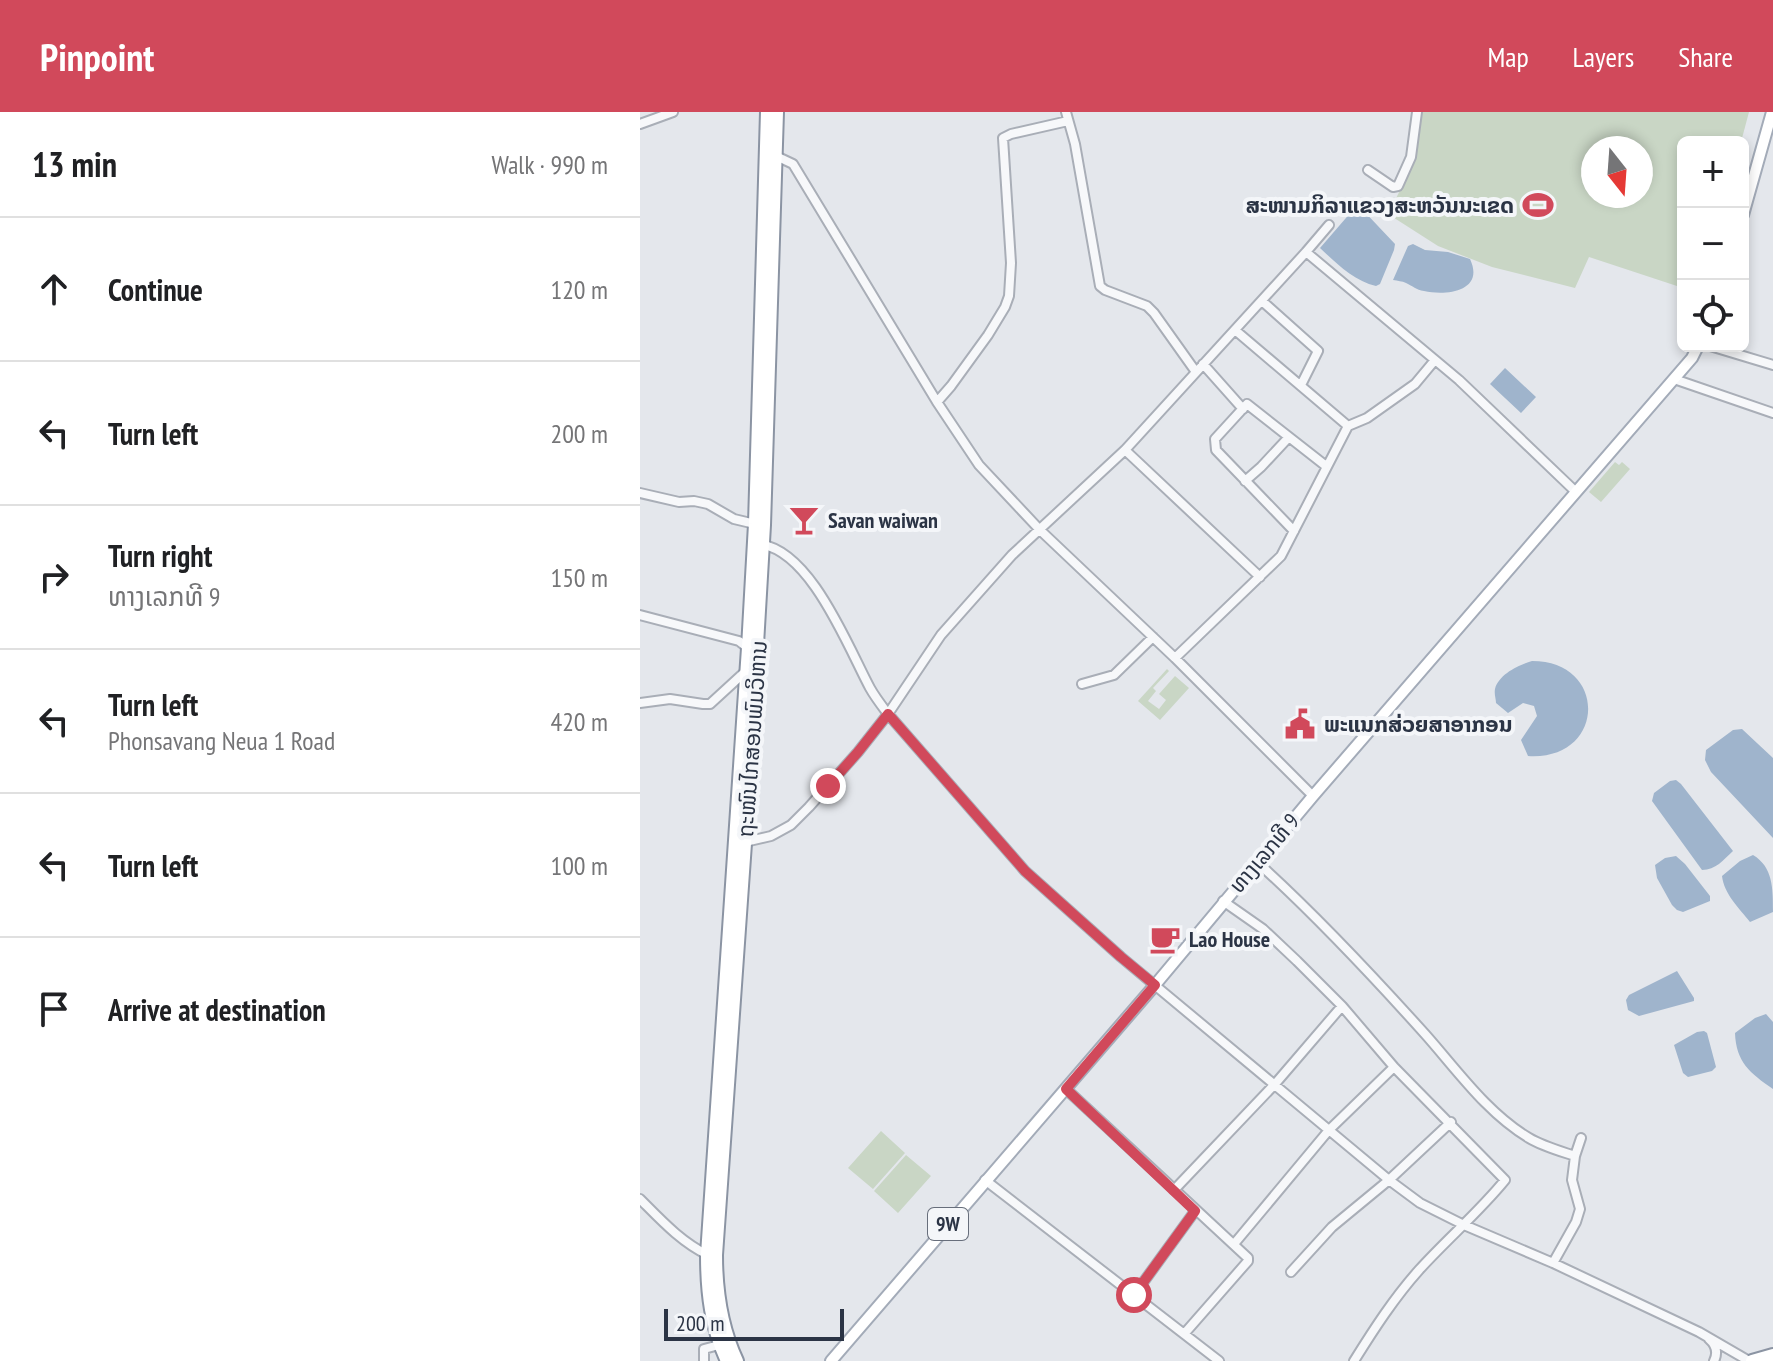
<!DOCTYPE html>
<html lang="en">
<head>
<meta charset="utf-8">
<style>
  :root { --surface:#fff; --page:#f2f2f2; --text:#202124; --muted:#757577; --line:#e0e0e0; --accent:#d1495b }
  body { margin:0; font-family:"PT Sans Narrow","Noto Sans Lao",sans-serif; background:var(--page); color:var(--text) }
  .controls { position:absolute; right:24px; top:24px; display:grid; overflow:hidden; border-radius:12px; box-shadow:0 4px 12px #0003 }
  .controls button { width:72px; height:72px; display:grid; place-items:center; padding:0; border:0; border-bottom:2px solid var(--line); background:var(--surface); color:var(--text); font:40px sans-serif }
  .compass { position:absolute; left:941px; top:24px; width:72px; height:72px; border-radius:50%; background:var(--surface); box-shadow:0 4px 12px #0003; rotate:163deg }
  .scale { position:absolute; left:24px; bottom:20px; width:180px; box-sizing:border-box; padding-left:8px; border:4px solid #2b3445; border-top:0; font-size:22px; line-height:28px; white-space:nowrap; color:#2b3445; -webkit-text-stroke:6px #f4f6f9; paint-order:stroke }
  .stop { position:absolute; width:24px; height:24px; margin:-18px; border:6px solid #d1495b; border-radius:50%; background:#fff }
  .stop.end { background:#d1495b; border-color:#fff; box-shadow:0 2px 8px #0008 }
  .list { margin:0; padding:0; list-style:none }
  h2 { display:flex; justify-content:space-between; align-items:center; height:104px; margin:0; padding:0 32px; font-size:34px }
  h2 small { font-size:26px; font-weight:400; color:var(--muted) }
  .list li { display:grid; grid-template-columns:52px 1fr auto; gap:24px; align-items:center; box-sizing:border-box; height:144px; padding:0 32px; border-top:2px solid var(--line) }
  .list b { display:block; font-size:30px; white-space:nowrap }
  .list p { margin:0; font-size:26px; white-space:nowrap; color:var(--muted) }
  .list em { font-size:26px; font-style:normal; color:var(--muted) }
  .icon { flex:none; width:44px; height:44px; fill:none; stroke:currentColor; stroke-width:2; stroke-linecap:round; stroke-linejoin:round }
  .map { position:relative; flex:none; width:1133px; height:1249px; overflow:hidden }
  header { display:flex; align-items:center; gap:48px; box-sizing:border-box; height:112px; padding:0 40px; background:var(--accent); color:#fff }
  header strong { font-size:38px }
  nav { display:flex; gap:44px; margin-inline-start:auto; font-size:28px }
  main { display:flex }
  aside { flex:1; background:var(--surface) }
  .map>svg:first-child { display:block }
</style>
</head>
<body>
<header>
<strong>Pinpoint</strong>
<nav><a>Map</a><a>Layers</a><a>Share</a></nav>
</header>
<main>
<aside>
<h2>13 min<small>Walk · 990 m</small></h2>
<ul class="list">
<li><svg class="icon" aria-label="ahead" viewBox="0 0 24 24"><path d="M12 20V5M6 11l6-6 6 6"/></svg><div><b>Continue</b></div><em>120 m</em></li>
<li><svg class="icon" aria-label="left" viewBox="0 0 24 24"><path d="M17 20v-9H6M10 6l-5 5 5 5"/></svg><div><b>Turn left</b></div><em>200 m</em></li>
<li><svg class="icon" aria-label="right" viewBox="0 0 24 24"><path d="M7 20v-9h11M14 6l5 5-5 5"/></svg><div><b>Turn right</b><p>ທາງເລກທີ 9</p></div><em>150 m</em></li>
<li><svg class="icon" aria-label="left" viewBox="0 0 24 24"><path d="M17 20v-9H6M10 6l-5 5 5 5"/></svg><div><b>Turn left</b><p>Phonsavang Neua 1 Road</p></div><em>420 m</em></li>
<li><svg class="icon" aria-label="left" viewBox="0 0 24 24"><path d="M17 20v-9H6M10 6l-5 5 5 5"/></svg><div><b>Turn left</b></div><em>100 m</em></li>
<li><svg class="icon" aria-label="arrive" viewBox="0 0 24 24"><path d="M6 21V4h12l-3 4 3 4H6"/></svg><div><b>Arrive at destination</b></div></li>
</ul>
</aside>
<div class="map">
<svg width="1133" height="1249" viewBox="0 0 1133 1249">
  <rect width="100%" height="100%" fill="#e4e7ec"/>
  <path fill="#c9d6c5" fill-rule="evenodd" d="M 782,0 L 1109,0 L 1101,30 L 1043,30 L 1043,176 L 949,145 L 935,176 L 852,155 L 798,134 L 748,102 L 776,47 ZM 953,36 L 1001,36 L 1001,84 L 953,84 Z
    M 975,350 L 979,353 L 982,350 L 990,357 L 961,390 L 949,380 Z
    M 527,557 L 529,559 L 513,576 L 516,579 L 508,589 L 519,597 L 526,588 L 519,582 L 535,564 L 549,576 L 520,608 L 498,589 Z
    M 241,1019 L 265,1041 L 233,1077 L 208,1056 Z
    M 266,1043 L 291,1064 L 258,1101 L 234,1079 Z"/>
  <path fill="#9fb4cc" d="M 720,95 L 755,132 L 754,138 L 740,172 L 736,174 C 714,169 696,151 680,136 L 712,99 Z
    M 773,132 L 785,138 L 808,140 L 830,147 C 845,179 807,184 784,179 C 776,178 773,174 766,171 C 762,169 758,169 753,168 L 768,134 Z
    M 865,256 L 896,285 L 881,301 L 850,272 Z
    M 892,549 C 969,549 966,649 888,644 L 881,628 L 897,604 L 894,594 L 883,591 L 868,601 L 856,591 C 856,587 854,582 855,577 C 859,562 879,553 892,549 Z
    M 1102,617 L 1133,646 L 1133,726 L 1071,660 L 1065,648 L 1066,638 L 1093,618 Z
    M 1036,668 L 1041,672 L 1093,739 C 1083,748 1076,758 1062,758 L 1012,689 L 1014,681 L 1030,669 Z
    M 1113,743 C 1133,755 1133,776 1133,800 L 1110,810 C 1099,796 1084,782 1082,764 L 1100,749 Z
    M 1036,744 L 1045,752 L 1070,784 L 1070,789 L 1043,800 L 1037,798 L 1032,793 L 1017,766 L 1015,753 L 1025,746 Z
    M 1037,859 L 1054,886 L 1054,889 L 999,904 L 988,898 L 986,888 L 989,883 Z
    M 1126,902 L 1133,910 L 1133,977 C 1110,961 1096,950 1095,921 L 1115,906 Z
    M 1064,919 L 1067,921 L 1076,955 L 1072,959 L 1048,965 L 1043,961 L 1034,933 L 1057,920 Z"/>
  <g fill="none" stroke-linecap="round" stroke-linejoin="round">
    <g stroke="#a9aeb7" stroke-width="12">
      <path id="minor" d="M 426,0 L 435,32 L 460,174 L 465,178 L 507,194 L 514,201 L 556,260
        M 0,12 L 33,0
        M 136,44 L 153,52 L 297,290 L 339,353 L 400,418 L 535,546 L 673,684
        M 728,58 L 753,75 L 758,74 L 771,45 L 777,0
        M 666,140 L 819,268 L 936,380
        M 622,189 L 678,239 L 661,273
        M 595,218 L 708,314
        M 1070,234 L 1133,253
        M 563,252 L 603,297
        M 1034,267 L 1133,301
        M 297,290 L 311,274 L 348,223 L 365,195 L 369,184 L 371,151 L 363,26 L 371,22 L 428,9
        M 485,338 L 620,465
        M 605,369 L 621,355 L 649,325
        M 0,381 L 39,390 L 54,389 L 68,392 L 94,407 L 115,412
        M 654,419 L 576,338 L 575,327 L 607,292 L 686,354
        M 118,432 C 170,436 208,535 230,576 C 235,585 242,594 248,602 L 385,759 L 481,845 L 749,1068 L 780,1091 L 824,1113 L 913,1151 L 1059,1220 L 1109,1249
        M 0,503 L 99,529 L 108,536
        M 535,546 L 641,444 L 708,314 L 727,306 L 775,272 L 795,248
        M 442,572 L 474,563 L 513,525
        M 0,591 L 30,587 L 63,592 L 70,592 L 106,559
        M 105,730 L 131,724 L 151,713 L 169,695 L 218,640 L 248,602 L 301,523 L 372,443 L 485,338 L 666,140 L 689,113
        M 617,750 C 677,804 731,862 785,922 C 817,958 847,1001 889,1026 C 902,1034 920,1039 935,1044
        M 583,789 L 623,817 L 657,849 L 702,894 L 754,955 L 865,1068 C 839,1100 807,1127 779,1158 C 754,1186 734,1217 714,1249
        M 426,977 L 608,1146 L 608,1149 L 544,1222
        M 345,1068 L 579,1249
        M 534,1078 L 635,972 L 702,894
        M 0,1087 C 21,1108 41,1130 68,1143
        M 594,1132 L 689,1018 L 754,955
        M 913,1151 L 936,1110 L 940,1097 L 932,1068 L 935,1044 L 941,1026
        M 651,1160 L 692,1115 L 749,1068 L 811,1010
        M 494,1183 L 555,1099
        M 1069,1227 C 1076,1233 1078,1241 1074,1249
        M 64,1249 L 64,1237 L 79,1233"/>
    </g>
    <g stroke="#a3abb8" stroke-width="14">
      <path id="major" d="M 1103,103 L 1132,0
        M 191,1249 L 515,873 L 673,684 L 1052,246 L 1058,234"/>
    </g>
    <g stroke="#8b94a3" stroke-width="16">
      <path id="highway" d="M 87,1249 C 71,1215 67,1181 67,1143 L 108,536 L 115,412 L 127,0
        M 97,1249 C 81,1215 76,1181 76,1143 L 107,703 L 124,413 L 137,0
        M 1112,1249 L 1133,1243"/>
    </g>
    <use href="#minor" stroke="#f7f8fa" stroke-width="8"/>
    <use href="#major" stroke="#fff" stroke-width="10"/>
    <use href="#highway" stroke="#fff" stroke-width="12"/>
  </g>
  <g fill="none" stroke-linecap="round" stroke-linejoin="round">
    <path stroke="#d1495b" stroke-width="10" d="M 188,674 L 218,640 L 248,602 L 385,759 L 481,845 L 515,873 L 426,977 L 555,1099 L 494,1183"/>
  </g>
  <defs>
    <g id="stadium-bare" transform="scale(2.4)"><path d="M0-5a6.5 5 0 1 0 0 10a6.5 5 0 1 0 0-10ZM-3.5-1.8h7v3.6h-7Z" fill="#d1495b" stroke="#f4f6f9" stroke-width="2.5" paint-order="stroke"/></g>
    <g id="bar-bare" transform="scale(2.4)"><path d="M-6-5H6L.8 .8V4.5H3.5V6h-7V4.5H-.8V.8Z" fill="#d1495b" stroke="#f4f6f9" stroke-width="2.5" paint-order="stroke"/></g>
    <g id="civic-bare" transform="scale(2.4)"><path d="M-.6-6.5H3V-4.5H.6V-3L4-1V1h2V6H-6V1h2V-1L-.6-3ZM-1.2 2.5V6h2.4V2.5Z" fill="#d1495b" stroke="#f4f6f9" stroke-width="2.5" paint-order="stroke"/></g>
    <g id="cafe-bare" transform="scale(2.4)"><path d="M-5.5-4.5H6V0H3Q3 3.5 0 3.5H-2.5Q-5.5 3.5-5.5 0ZM3-3.2v2h1.7v-2ZM-6 4.5H4V6H-6Z" fill="#d1495b" stroke="#f4f6f9" stroke-width="2.5" paint-order="stroke"/></g>
  </defs>
  <g fill-rule="evenodd">
    <use href="#stadium-bare" x="898" y="93"/>
    <use href="#bar-bare" x="164" y="408"/>
    <use href="#civic-bare" x="660" y="612"/>
    <use href="#cafe-bare" x="525" y="827"/>
  </g>
  <g text-anchor="middle" stroke-width="8" stroke-linejoin="round" paint-order="stroke">
    <rect fill="#f4f6f9" stroke="#676e7b" stroke-width="2" x="288" y="1096" width="40" height="32" rx="6"/>
    <g font-size="20" font-weight="bold" fill="#2b3445">
      <text x="308" y="1119">9W</text>
    </g>
    <g font-size="22" font-weight="bold" fill="#2b3445" stroke="#f4f6f9" text-anchor="start">
      <text x="874" y="101" text-anchor="end">ສະໜາມກິລາແຂວງສະຫວັນນະເຂດ</text>
      <text x="188" y="416">Savan waiwan</text>
      <text x="684" y="620">ພະແນກສ່ວຍສາອາກອນ</text>
      <text x="549" y="835">Lao House</text>
    </g>
    <g font-size="22" fill="#2b3445" stroke="#f4f6f9">
      <text transform="translate(112 627) rotate(-86)" y="8">ຖະໜົນໄກສອນພົມວິຫານ</text>
      <text transform="translate(624 741) rotate(-50)" y="8">ທາງເລກທີ 9</text>
    </g>
  </g>
</svg>
<div class="controls">
<button>+</button>
<button>−</button>
<button><svg class="icon" aria-label="locate" viewBox="0 0 24 24"><circle cx="12" cy="12" r="6"/><path d="M12 2v4M12 18v4M2 12h4M18 12h4"/></svg></button>
</div>
<svg class="compass" viewBox="-18 -18 36 36"><path d="M0-13l5 13h-10z" fill="#e53935"/><path d="M0 13l5-13h-10z" fill="#757577"/></svg>
<div class="scale">200 m</div>
<div class="stop" style="left:494px;top:1183px"></div>
<div class="stop end" style="left:188px;top:674px"></div>
</div>
</main>
</body>
</html>
